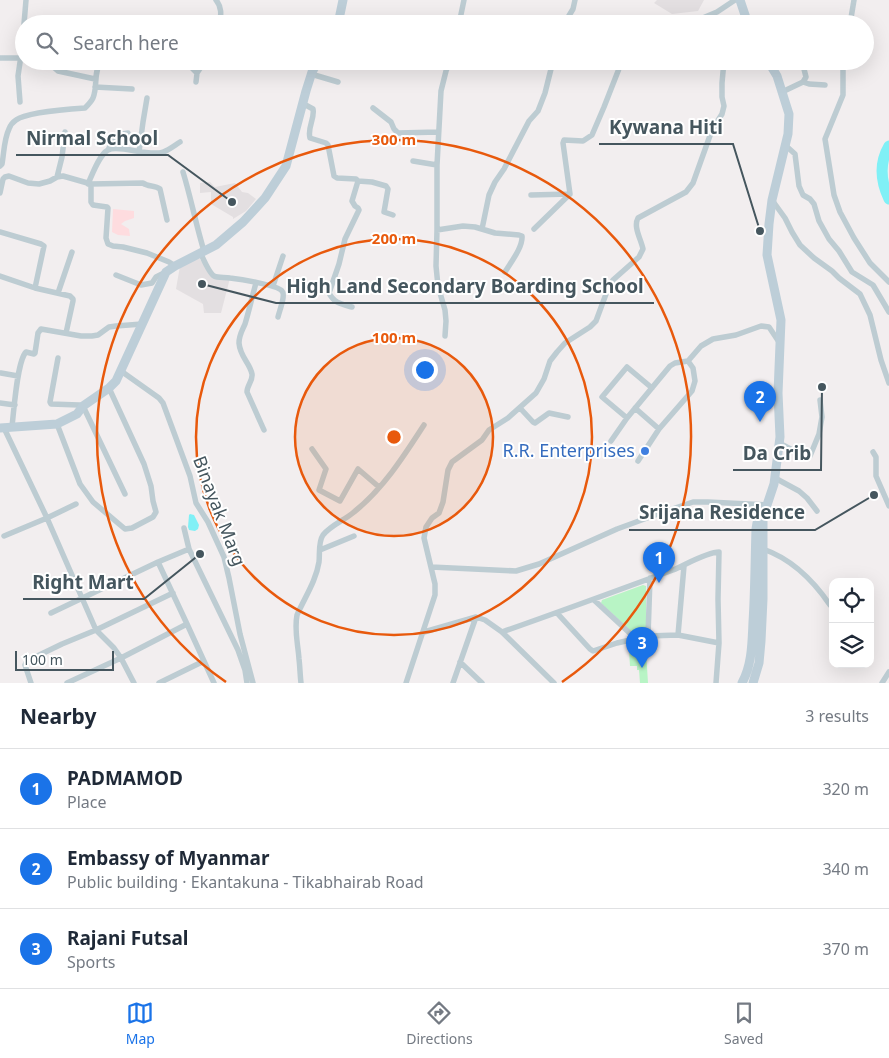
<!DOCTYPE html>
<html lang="en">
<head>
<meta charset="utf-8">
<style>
  :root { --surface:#fff; --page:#f2f2f3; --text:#1f2937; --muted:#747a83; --line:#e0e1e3; --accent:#1a73e8 }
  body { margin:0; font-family:"Noto Sans",sans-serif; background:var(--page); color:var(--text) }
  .controls { position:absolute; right:15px; bottom:15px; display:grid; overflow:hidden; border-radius:10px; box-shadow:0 5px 20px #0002 }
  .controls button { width:45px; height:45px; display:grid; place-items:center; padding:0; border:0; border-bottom:1px solid var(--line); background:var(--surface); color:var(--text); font:25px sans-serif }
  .scale { position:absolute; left:15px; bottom:12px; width:99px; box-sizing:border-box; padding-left:5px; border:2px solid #45565e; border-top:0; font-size:14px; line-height:18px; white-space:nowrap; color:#45565e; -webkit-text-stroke:4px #fff; paint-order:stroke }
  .you { position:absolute; left:424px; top:369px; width:18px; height:18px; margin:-12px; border:4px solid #fff; border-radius:50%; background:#1a73e8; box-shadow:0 0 0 8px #1a73e833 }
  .badge { display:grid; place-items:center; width:32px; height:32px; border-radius:50%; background:var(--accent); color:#fff; font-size:16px; font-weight:700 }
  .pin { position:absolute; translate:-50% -41px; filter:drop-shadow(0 1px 2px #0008) }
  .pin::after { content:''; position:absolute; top:26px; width:18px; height:15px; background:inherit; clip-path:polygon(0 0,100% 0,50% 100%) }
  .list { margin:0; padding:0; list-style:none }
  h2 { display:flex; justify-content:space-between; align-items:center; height:65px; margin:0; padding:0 20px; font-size:21px }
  h2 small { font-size:16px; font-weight:400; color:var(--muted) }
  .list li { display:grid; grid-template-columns:32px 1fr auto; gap:15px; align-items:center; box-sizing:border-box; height:80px; padding:0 20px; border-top:1px solid var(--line) }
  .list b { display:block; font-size:19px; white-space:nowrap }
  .list p { margin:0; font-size:16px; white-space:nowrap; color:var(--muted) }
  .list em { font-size:16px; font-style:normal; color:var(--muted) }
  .icon { flex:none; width:28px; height:28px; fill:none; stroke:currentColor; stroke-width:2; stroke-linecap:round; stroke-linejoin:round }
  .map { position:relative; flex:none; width:889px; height:683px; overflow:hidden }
  .search { position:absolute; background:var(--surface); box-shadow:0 5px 20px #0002; left:15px; right:15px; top:15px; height:55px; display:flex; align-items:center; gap:12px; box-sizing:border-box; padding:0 18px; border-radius:28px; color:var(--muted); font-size:19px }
  .sheet { height:305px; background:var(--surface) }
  nav { display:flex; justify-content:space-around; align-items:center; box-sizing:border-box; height:70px; border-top:1px solid var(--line); background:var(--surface); font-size:14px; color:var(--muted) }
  nav a { display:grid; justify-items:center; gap:2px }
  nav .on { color:var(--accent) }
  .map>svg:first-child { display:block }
</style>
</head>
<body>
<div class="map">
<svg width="889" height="683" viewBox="0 0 889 683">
  <rect width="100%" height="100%" fill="#f2eeef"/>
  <path fill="#e3dfe1" d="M 657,0 L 704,0 L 698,11 L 672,14 L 654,3 Z
    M 210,182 L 215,187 L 235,183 L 242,192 L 248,193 L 256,199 L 246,211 L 233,219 L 233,217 L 211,204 L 211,192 L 200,193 L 200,183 Z
    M 199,258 L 213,277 L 230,278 L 221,313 L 204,313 L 203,304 L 176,289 L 180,266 Z"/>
  <path fill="#fedcdf" d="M 113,209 L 134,211 L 134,218 L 125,221 L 121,224 L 129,229 L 130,236 L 118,235 L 112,232 Z"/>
  <path fill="#b8f4c5" d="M 643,585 L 646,586 L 646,631 L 642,634 L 632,632 L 601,603 L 602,600 Z
    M 629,651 L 646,651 L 648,683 L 640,683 L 639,670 L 637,670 L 637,666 L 630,666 Z"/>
  <path fill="#80f0f6" d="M 190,514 L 194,515 L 199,525 L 198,529 L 195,531 L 189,530 L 188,527 L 189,515 Z"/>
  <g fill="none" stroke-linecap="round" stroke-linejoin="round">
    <path stroke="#80f0f6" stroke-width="11" d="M 889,146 C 879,163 881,182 889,199"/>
    <path stroke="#bdccd2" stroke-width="5.5" d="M 216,0 C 222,7 221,15 220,24
      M 24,24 L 26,0
      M 459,24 L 464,0
      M 564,24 L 573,9 L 575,0
      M 698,24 L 705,17 L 717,12 L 735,0
      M 850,24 L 854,0
      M 0,58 L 23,58
      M 36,61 L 51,65 L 58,71 L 95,79
      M 190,61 L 192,68 L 197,73
      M 654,61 L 661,63 L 663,61
      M 843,61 L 843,95 L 825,139 L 834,195 L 840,212 L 854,238 L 870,263 L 889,282
      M 311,74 L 338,82
      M 196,82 L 197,73 L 205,61
      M 803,82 L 809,84 L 825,85
      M 95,87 L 132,89
      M 782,92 L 803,82 L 806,77 L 802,61
      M 20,102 L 18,76 L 24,35
      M 302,103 L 313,109 C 315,119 307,128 310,138 L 326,143 L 328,145 L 334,176 L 337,178 L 356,179 L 358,181 L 352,201 L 355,206 L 358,208 L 359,210 L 345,239 L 339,264 L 329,293 C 334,303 341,304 352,307
      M 373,108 L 391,122 L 394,129 L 398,133 L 438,132
      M 785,145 L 795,154 L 799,186 L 803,195 L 810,199 L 814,204 L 819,221 L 829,239 L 839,251 L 852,272 L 873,285 L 889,312
      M 108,150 C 114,138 114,135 128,133
      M 139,152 L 143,122 L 147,98
      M 413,161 L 437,165
      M 0,166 L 2,164 C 4,153 4,139 9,129 C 10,126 13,122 16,120 C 27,112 70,109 85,108 C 88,105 91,102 93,98 C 98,86 93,73 101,61
      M 183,172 C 191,198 196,225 204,251
      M 57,177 L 62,157 L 65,132
      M 358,181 L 372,182 L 386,186 L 388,189 L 384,212 L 393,215
      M 88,184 C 92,175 99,155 108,150 C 119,144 148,157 163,152 C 169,150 175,145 180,142
      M 91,184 L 91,202 L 93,205 L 107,207 L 108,208 L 106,238 L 108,244 L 113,246 L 123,247 L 147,253 L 169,262 L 175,266
      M 0,193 L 3,179 L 5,177 L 9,176 L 28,183 L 39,184 L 50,181 L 57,177 L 63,176 L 91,184 L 143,183 C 148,187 155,185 160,189 L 167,220
      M 531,195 L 570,194
      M 772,200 L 785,218 L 792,232 L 800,245 L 814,258 L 832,271 L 839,278 L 860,294 L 870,315 L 881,360 L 889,383
      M 482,229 L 489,195 L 495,182 L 504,169 L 529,121 L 538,111 L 545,93 L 553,61
      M 534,229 L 570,194 L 563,143 L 564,140 L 583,141 L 592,135 L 604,107 L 622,61
      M 437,230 L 463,226 L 475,227 L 495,233 L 519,235 L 522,236 C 523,247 511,262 505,272
      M 0,232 L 41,244 L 44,246 L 35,288
      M 200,252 C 203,258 209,273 214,276 C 218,278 225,277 230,278 C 238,279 278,285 282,291 C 286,295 279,312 278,317
      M 116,275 L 141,285 L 152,283 L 156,277 L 166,272
      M 0,276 L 35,288 L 70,296 L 73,299 L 73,301 L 66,333
      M 256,283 C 252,297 249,311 245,324 C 242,331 239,335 239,343 C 240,357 250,363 252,374 C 253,381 247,385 247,392 L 264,430
      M 273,286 L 283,256
      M 58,293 L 72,252
      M 445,336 L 446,321 L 445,310 L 438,286 L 436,266 L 437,230 L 437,165 L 441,91 L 446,71 L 450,61
      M 58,358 L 50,402 L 51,404 L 79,405 L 83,406 L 125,494
      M 121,371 L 159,398 L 163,403 L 190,476 L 196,503 L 208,522 L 224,557 L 229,578 L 240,634 L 253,683
      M 1,373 L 18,376
      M 0,403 L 15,405
      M 520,408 L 533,422 L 535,423 L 549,413 L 568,417
      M 635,408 L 659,429
      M 627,418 L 602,397 L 627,367 L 652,388
      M 57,424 L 80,484 L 93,502 L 125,529 L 132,528 L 153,517 L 156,512 L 153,501 L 151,486 L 144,464 L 109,388
      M 12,426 C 14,411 17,361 26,352 L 34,354 L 35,353 L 38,333 L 41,329 L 81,336 L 92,336 L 98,335 L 109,327 L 116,326 L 142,324
      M 4,428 L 47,518 L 96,630 L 114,648 L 121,658 L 134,683
      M 611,441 L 627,418 L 670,366 L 675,363 L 688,361 L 701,346 L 713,339 L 736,335 L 761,326 L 769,327 L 779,342
      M 779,443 L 806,457 L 810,456 L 819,434 L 822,417 L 820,400
      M 312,449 L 326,469 L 319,490 L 340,501 L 358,469 L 379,487
      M 873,452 L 876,457 L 876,476 L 889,506
      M 638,461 L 659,429 L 692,391 L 695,381 L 693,368 L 688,361
      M 775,478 L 799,491 L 807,498 L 817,511
      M 184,528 L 189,549 L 238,650 L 245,670 L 247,683
      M 4,536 L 47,518 L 76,504
      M 763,549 C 792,559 813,580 830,605 L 833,605
      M 320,550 L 354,536
      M 158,562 L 187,624 L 214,683
      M 431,567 L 516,571 L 539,564 L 617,529 L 658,514 L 693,502 L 708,502 L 767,505
      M 594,600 L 635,638
      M 51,613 L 158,562 L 189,549
      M 557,613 L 590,649 L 593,651 L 617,643 L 648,636 L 678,635 L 719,643
      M 424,632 L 476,617 L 485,620 L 502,632 L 554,683
      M 502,632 C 559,612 616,591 673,570 C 685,565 707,552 719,552 L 718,599 L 719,643 L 716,683
      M 678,635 L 684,566
      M 648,636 L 650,578
      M 460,662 L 482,683
      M 31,683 L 25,665 L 27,661 L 62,644 L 96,630 L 173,593
      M 67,683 L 121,658 L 187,624
      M 159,683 L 204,661
      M 301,683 C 300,675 300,667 299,659 C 298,644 294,630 297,615 C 305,597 316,581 319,562 C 320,554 318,542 323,535 C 331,525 345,520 354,512 C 383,489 404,456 424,425
      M 406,683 L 435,595 L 435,584 L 424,538 L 426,527 L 432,518 L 439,513 L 443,502 L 448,470 L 452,462 L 482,440 L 489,430 L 508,418 L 536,393 L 544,379 L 550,361 L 557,352 L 565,343 L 590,327 L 596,321 L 606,294 L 613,280 L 639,257 L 643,249 C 641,239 633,227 638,218 L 686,192 L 693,183 L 712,130 L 722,114 L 724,106 L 722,97 L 722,83 L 724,61
      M 453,683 L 476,617
      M 882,683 L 889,672"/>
    <path stroke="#bdced8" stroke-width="9" d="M 740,0 L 748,24
      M 338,24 L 343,0
      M 0,428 L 57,424 L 77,414 L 83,406 L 109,388 L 116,381 L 166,272 L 175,266 L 216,245 L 243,222 L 265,198 L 286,166 L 306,91 L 312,72 L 318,61
      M 742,683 C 752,665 752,643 753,622 C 755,591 755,560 756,529 L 757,523 L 763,515 L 767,505 L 774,484 L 780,437 L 778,393 L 781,320 L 767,255 L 769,224 L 772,200 L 788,134 L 789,114 L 777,76 L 768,61
      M 753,683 L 759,663 L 761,641 L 763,599 L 763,515"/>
  </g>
  <circle cx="394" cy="437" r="99" fill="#e8590c" fill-opacity=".12"/>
  <g fill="none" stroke="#e8590c" stroke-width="2.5">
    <circle cx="394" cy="437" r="99"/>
    <circle cx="394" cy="437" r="198"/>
    <path d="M226 682A297 297 0 1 1 562 682"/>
  </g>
  <circle fill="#3f7fe0" stroke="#fff" stroke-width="2" cx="645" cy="451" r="5"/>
  <g text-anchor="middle" stroke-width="4" stroke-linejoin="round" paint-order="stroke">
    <g font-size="18" fill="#366cbe" stroke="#fff" text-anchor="end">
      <text x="635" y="457">R.R. Enterprises</text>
    </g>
    <g font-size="18" fill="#45565e" stroke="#fff">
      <text transform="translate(219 511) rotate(69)" y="6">Binayak Marg</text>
    </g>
  </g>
  <circle cx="394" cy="437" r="8" fill="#e8590c" stroke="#fff" stroke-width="2.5"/>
  <g font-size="15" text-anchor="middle" font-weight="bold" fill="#e8590c" stroke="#fff" stroke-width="4" stroke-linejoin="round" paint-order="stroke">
    <text x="394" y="145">300 m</text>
    <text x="394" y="244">200 m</text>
    <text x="394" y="343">100 m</text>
  </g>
  <path fill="none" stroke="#45565e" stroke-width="2" d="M760 231L733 144H599M232 202L168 155H16M202 284L276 303H654M822 387L821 470H733M874 495L815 530H629M200 554L144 599H23"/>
  <g fill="#45565e" stroke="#fff" stroke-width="2">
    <circle cx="760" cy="231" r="5"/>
    <circle cx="232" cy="202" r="5"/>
    <circle cx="202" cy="284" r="5"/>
    <circle cx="822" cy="387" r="5"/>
    <circle cx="874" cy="495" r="5"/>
    <circle cx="200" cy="554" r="5"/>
  </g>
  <g font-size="19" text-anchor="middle" font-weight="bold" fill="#45565e" stroke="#fff" stroke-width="4" stroke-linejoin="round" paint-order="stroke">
    <text x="666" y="134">Kywana Hiti</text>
    <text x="92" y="145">Nirmal School</text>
    <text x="465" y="293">High Land Secondary Boarding School</text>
    <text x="777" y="460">Da Crib</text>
    <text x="722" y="519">Srijana Residence</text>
    <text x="83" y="589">Right Mart</text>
  </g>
</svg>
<div class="controls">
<button><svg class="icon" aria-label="locate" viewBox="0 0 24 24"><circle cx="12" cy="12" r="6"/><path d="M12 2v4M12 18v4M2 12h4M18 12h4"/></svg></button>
<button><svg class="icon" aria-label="layers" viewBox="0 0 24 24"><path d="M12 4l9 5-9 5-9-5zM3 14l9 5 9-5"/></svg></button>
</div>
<div class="scale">100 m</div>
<div class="you"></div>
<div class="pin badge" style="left:659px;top:583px">1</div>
<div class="pin badge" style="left:760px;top:422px">2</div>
<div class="pin badge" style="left:642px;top:668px">3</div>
<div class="search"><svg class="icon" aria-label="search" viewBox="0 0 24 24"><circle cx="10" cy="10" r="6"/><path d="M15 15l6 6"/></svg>Search here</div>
</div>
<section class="sheet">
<h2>Nearby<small>3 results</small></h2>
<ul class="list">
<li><span class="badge">1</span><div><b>PADMAMOD</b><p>Place</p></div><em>320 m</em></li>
<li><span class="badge">2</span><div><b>Embassy of Myanmar</b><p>Public building · Ekantakuna - Tikabhairab Road</p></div><em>340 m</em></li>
<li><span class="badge">3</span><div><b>Rajani Futsal</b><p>Sports</p></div><em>370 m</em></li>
</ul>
</section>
<nav>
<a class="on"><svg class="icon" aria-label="map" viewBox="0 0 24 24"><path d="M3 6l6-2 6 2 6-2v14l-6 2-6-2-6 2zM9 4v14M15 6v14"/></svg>Map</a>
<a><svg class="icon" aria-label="directions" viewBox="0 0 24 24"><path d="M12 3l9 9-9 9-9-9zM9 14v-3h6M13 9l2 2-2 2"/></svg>Directions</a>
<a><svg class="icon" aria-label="saved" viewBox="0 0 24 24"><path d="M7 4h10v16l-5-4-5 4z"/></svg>Saved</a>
</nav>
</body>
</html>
